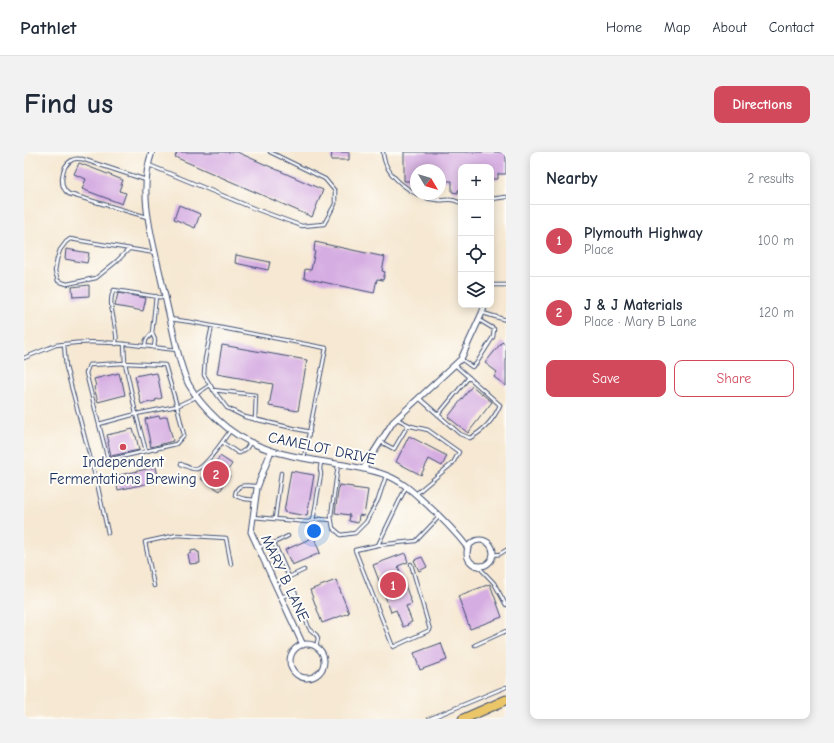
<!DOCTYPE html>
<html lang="en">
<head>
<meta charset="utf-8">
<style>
  :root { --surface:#fff; --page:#f2f2f3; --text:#1f2937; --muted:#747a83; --line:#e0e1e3; --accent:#d1495b }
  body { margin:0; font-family:"Comic Neue",sans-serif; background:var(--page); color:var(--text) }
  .controls { position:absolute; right:12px; top:12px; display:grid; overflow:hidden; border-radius:8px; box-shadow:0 2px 10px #0003 }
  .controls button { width:36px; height:36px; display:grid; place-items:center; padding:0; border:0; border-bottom:1px solid var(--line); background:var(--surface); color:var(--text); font:20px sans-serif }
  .compass { position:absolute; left:386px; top:12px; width:36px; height:36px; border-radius:50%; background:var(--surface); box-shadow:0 2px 10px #0003; rotate:128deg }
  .you { position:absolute; left:290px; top:379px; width:14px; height:14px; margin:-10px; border:3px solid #fff; border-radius:50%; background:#1a73e8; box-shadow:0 0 0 6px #1a73e833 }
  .badge { display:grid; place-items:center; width:26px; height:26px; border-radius:50%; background:var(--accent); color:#fff; font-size:13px; font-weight:700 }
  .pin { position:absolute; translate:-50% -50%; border:2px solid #fff; box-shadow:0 1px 4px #0006 }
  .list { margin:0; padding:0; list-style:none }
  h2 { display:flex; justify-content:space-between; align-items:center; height:52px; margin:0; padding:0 16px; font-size:17px }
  h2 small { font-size:13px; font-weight:400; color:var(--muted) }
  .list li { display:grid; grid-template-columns:26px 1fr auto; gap:12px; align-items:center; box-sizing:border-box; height:72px; padding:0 16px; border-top:1px solid var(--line) }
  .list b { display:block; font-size:15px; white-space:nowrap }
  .list p { margin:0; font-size:13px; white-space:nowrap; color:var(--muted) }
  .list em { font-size:13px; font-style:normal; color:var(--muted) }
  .actions { display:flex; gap:8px; padding:12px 16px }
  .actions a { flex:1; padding:9px 0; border:1px solid var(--accent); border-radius:8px; text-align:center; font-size:14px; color:var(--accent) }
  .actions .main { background:var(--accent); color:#fff }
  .icon { flex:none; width:22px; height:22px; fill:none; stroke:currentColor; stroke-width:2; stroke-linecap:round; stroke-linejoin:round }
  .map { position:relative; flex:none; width:482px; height:567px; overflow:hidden; border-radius:8px }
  header { display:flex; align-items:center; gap:24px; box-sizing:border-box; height:56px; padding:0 20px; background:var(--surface); border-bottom:1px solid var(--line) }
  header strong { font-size:19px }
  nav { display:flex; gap:22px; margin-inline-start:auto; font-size:14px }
  .intro { display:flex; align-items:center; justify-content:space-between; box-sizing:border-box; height:96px; padding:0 24px }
  h1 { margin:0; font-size:28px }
  .button { padding:10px 18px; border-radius:8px; background:var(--accent); color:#fff; font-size:14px; font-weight:700 }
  main { display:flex; gap:24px; padding:0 24px }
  aside { flex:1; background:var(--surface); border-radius:8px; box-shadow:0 2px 10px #0003 }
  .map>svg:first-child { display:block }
</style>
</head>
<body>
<header>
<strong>Pathlet</strong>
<nav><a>Home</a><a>Map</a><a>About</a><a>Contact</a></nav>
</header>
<div class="intro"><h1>Find us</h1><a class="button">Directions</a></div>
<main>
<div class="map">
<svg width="482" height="567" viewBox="0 0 482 567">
  <rect width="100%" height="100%" fill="#fdfcf7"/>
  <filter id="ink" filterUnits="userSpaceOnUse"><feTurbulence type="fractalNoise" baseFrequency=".025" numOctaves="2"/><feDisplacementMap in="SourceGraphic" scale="8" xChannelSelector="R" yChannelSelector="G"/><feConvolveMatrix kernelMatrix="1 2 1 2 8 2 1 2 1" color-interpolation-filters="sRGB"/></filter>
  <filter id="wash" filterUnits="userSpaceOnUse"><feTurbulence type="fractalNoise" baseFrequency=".012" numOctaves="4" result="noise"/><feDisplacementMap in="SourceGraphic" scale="16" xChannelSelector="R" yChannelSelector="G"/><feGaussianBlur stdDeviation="0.9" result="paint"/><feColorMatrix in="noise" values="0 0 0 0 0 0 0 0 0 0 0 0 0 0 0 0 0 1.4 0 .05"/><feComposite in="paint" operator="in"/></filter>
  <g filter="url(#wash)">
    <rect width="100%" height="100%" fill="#f6e8d2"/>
    <g id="blocks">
      <path fill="#d6ade2" d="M 153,0 L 213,0 L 299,38 L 288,65 L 151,5 Z
        M 308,0 L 325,0 L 325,8 L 307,8 Z
        M 380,0 L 482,0 L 482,22 L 474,22 L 474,27 L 467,27 L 467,15 L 437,15 L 437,38 L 434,38 L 434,41 L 428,40 L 428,29 L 416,29 L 416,18 L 392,18 L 392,29 L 380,29 Z
        M 55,11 L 99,28 L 95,39 L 102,41 L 98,52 L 58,37 L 62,27 L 50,22 Z
        M 155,53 L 176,62 L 171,76 L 150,67 Z
        M 291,90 L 361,105 L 358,119 L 361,120 L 359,128 L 353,127 L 350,141 L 280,126 L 281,117 L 287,118 L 291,99 L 290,99 Z
        M 42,97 L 65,101 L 63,111 L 41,107 Z
        M 212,103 L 246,110 L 244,118 L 211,111 Z
        M 65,133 L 65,144 L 49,145 L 48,135 Z
        M 94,141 L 122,146 L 119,159 L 91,154 Z
        M 478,190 L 482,193 L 482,234 L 470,225 L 473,220 L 461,211 Z
        M 198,193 L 283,208 L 274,259 L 245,254 L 249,232 L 193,222 Z
        M 95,221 L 97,229 L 98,229 L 101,243 L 74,250 L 70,235 L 72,234 L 70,227 Z
        M 126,221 L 126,222 L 133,221 L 138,246 L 131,248 L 132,249 L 117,252 L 111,224 Z
        M 448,234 L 468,250 L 444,281 L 424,265 Z
        M 135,264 L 136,266 L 143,264 L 149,289 L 127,295 L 121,267 Z
        M 109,277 L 111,284 L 112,284 L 115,298 L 87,304 L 84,290 L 85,290 L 83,283 Z
        M 385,284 L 423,304 L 418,314 L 405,307 L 397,323 L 372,310 Z
        M 196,304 L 208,312 L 202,321 L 206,324 L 196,339 L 177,327 L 186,312 L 190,314 Z
        M 132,315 L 135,329 L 94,338 L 91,324 Z
        M 267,319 L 290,323 L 283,364 L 260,360 Z
        M 315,333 L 329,335 L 329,336 L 344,338 L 340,364 L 335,363 L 334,371 L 325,369 L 326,363 L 311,361 Z
        M 290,385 L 296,401 L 268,413 L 261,398 Z
        M 172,398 L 173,400 L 175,400 L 176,411 L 166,412 L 164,402 L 167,401 L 167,399 Z
        M 381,401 L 384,410 L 374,414 L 388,452 L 382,454 L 388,470 L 383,472 L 384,473 L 379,475 L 372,458 L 367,460 L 349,413 Z
        M 398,405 L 403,415 L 395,419 L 390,408 Z
        M 312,428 L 325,461 L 298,471 L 286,438 Z
        M 466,432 L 478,465 L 446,477 L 434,444 Z
        M 417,491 L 423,508 L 396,518 L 390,501 Z"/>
    </g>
  </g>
  <g filter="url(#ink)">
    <use href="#blocks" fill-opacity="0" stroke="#3c4b6f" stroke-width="1"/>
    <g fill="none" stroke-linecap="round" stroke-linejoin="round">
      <g stroke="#3c4b6f" stroke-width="4.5">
        <path id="lane" d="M 359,0 C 360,24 390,46 413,48 C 418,49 423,47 428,48 C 431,48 434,50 437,51
          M 125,13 L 229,56 L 278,74 L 300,72 L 311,52 L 311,39 L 301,27 L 246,0
          M 122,28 L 58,7 C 55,7 51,6 48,8 C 37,14 34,35 45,42 L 123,65
          M 467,47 L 482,45
          M 105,97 L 93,109 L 72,126 L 43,132 L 34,129 L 31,119 L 33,107 L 36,98 L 42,90 L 46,87 L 131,101
          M 467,133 L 482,133
          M 459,161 L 482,168
          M 146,167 L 167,170 L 302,196 L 280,306
          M 188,174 L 181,207 L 180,223 L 188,236 L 203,256 L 221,265 L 286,280
          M 92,192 C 92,188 93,185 92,182 C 91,169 83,149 90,138 L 141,146
          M 100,192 L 101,211 L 65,213 L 62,221 L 84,308 L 152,292 L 160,283 L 153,254 L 172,245
          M 121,194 L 122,188 L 128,181
          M 130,196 L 131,188 L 128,181 L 132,144
          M 0,206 L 32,193 L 40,192
          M 437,207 L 448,215 L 452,212 L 469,185 L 470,177 L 455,168
          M 189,238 L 232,243 L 231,268
          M 171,243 L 186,233
          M 395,246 L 436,282 L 446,286 C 459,279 470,267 476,253 L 431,213
          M 414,263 L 445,225
          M 373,267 L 387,274 L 404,278 L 435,300 L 429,311 L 400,335 L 392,342
          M 75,272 L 112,262 L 153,254 L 141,213 L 101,211 L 112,262 L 122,299
          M 198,290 L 214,301 L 216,301 L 222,297 L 226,291
          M 357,290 L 370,297 L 384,273
          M 157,312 C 162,314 168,318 173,317 C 182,315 200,287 206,279
          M 314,313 L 307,364 L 309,376 L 317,383 L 331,381 L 342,370 L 354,348 L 362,324
          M 382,335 L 354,393 L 392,389 L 415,365
          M 231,348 C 224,347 217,348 211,343 C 213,330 223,334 233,334
          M 229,365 L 284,370 L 296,367 L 307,368
          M 251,367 L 257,321
          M 289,369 L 297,322 L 296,317 L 297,310
          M 84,381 L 73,331 L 42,215 L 40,192 C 77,187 116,194 153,198
          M 250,391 L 265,425
          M 354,393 L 331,398 L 369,495 L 406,478 L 387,412
          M 235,395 L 250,391 L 264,384
          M 469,403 L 476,402 L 482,398
          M 453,413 L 470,431 L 482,453
          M 130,434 L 121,390 L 153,383 L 202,386 L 207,412
          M 252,434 L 265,425 L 280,418
          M 257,445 L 271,440 L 285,476 C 288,480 292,481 294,486 L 292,495
          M 451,493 L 482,479
          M 405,567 L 482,535"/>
      </g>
      <g stroke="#3c4b6f" stroke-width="7">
        <path id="street" d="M 128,0 C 113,42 129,89 138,131 C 142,149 146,166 150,184 C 154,201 157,218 165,233 C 173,247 183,258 194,268 C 230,302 274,305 320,313 C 335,316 350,318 364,324 C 377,329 388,339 398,348 C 415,363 430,378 444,396
          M 247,299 L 233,336 L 227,380 L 279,493
          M 339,317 L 369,270 L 437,207 L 458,161 L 461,153
          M443 401a13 13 0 1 1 26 0a13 13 0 1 1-26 0Z
          M266 509a17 17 0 1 1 34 0a17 17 0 1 1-34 0Z"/>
      </g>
      <g stroke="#3c4b6f" stroke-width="11">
        <path id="highway" d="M 439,567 L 482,548"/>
      </g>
      <use href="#lane" stroke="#fff" stroke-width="2.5"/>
      <use href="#street" stroke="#fff" stroke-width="5"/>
      <use href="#highway" stroke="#ebc669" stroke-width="9"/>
    </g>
  </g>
  <circle fill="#d1495b" stroke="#fdfcf7" stroke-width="1.5" cx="99" cy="295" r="4"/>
  <g text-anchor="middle" stroke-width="4" stroke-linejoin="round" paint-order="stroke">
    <g font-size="15" fill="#1b2f5e" stroke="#fdfcf7">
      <text transform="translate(298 296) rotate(12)" y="5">CAMELOT DRIVE</text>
      <text transform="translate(261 426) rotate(65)" y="5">MARY B LANE</text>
    </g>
    <g font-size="15" fill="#1b2f5e" stroke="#fdfcf7">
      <text x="99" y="315">Independent<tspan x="99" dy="17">Fermentations Brewing</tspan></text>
    </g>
  </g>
</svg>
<div class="controls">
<button>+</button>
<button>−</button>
<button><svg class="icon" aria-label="locate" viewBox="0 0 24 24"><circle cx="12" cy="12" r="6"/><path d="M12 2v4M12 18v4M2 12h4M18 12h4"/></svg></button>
<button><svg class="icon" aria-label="layers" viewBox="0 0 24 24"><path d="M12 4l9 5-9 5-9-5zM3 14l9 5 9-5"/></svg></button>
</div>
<svg class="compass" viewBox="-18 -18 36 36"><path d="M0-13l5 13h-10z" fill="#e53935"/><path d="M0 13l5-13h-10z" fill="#747a83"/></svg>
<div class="you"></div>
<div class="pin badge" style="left:369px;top:433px">1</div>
<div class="pin badge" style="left:192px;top:322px">2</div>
</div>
<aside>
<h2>Nearby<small>2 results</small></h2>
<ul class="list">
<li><span class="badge">1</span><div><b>Plymouth Highway</b><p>Place</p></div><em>100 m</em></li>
<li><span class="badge">2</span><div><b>J &amp; J Materials</b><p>Place · Mary B Lane</p></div><em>120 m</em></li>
</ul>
<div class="actions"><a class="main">Save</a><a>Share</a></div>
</aside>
</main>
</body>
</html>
